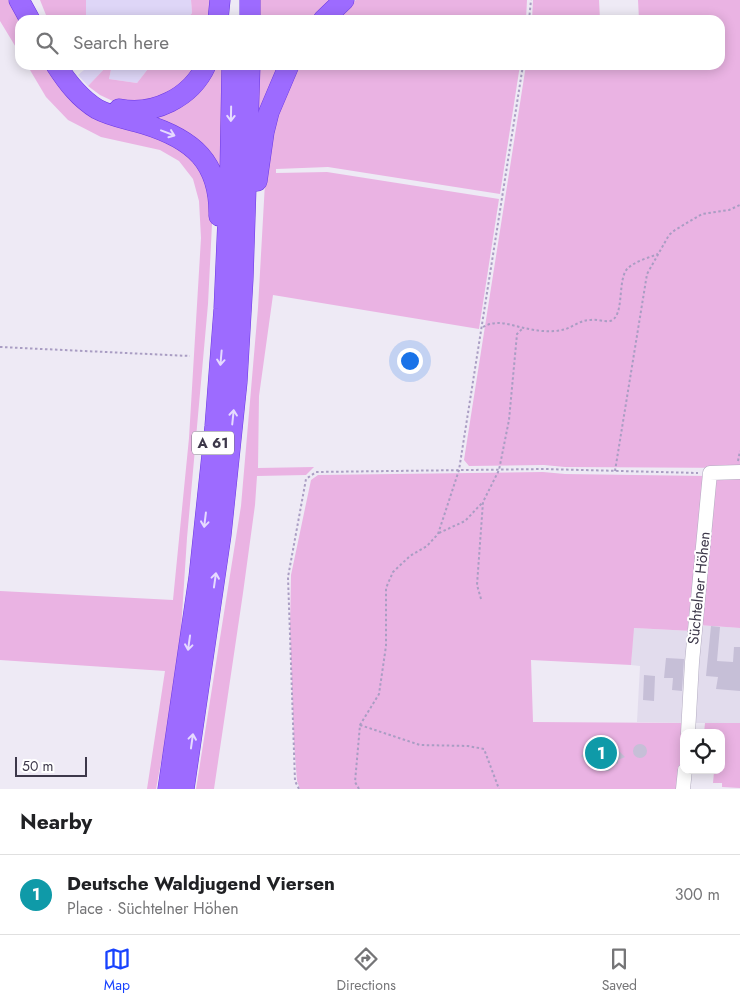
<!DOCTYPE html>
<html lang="en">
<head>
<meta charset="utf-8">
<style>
  :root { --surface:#fff; --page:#f6f6f6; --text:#202124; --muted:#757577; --line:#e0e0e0; --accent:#1842fe }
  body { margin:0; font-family:Jost,sans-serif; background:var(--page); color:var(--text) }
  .controls { position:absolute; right:15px; bottom:15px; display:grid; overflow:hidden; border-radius:10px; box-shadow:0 2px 12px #0003 }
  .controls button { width:45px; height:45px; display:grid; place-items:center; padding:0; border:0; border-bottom:1px solid var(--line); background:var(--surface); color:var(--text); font:25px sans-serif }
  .scale { position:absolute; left:15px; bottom:12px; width:72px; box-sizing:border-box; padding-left:5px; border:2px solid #3d384a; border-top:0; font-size:14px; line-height:18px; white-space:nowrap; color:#3d384a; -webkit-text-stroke:4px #fff; paint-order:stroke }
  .you { position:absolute; left:409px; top:360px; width:18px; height:18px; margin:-12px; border:4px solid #fff; border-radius:50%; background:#1a73e8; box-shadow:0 0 0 8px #1a73e833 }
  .badge { display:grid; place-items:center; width:32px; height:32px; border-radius:50%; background:var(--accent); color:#fff; font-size:16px; font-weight:700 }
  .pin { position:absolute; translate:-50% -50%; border:2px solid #fff; box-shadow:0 1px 5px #0006 }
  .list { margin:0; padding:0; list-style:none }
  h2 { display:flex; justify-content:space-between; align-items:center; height:65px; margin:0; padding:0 20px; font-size:21px }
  h2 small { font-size:16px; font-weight:400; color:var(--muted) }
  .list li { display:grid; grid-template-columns:32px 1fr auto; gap:15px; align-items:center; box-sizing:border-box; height:80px; padding:0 20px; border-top:1px solid var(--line) }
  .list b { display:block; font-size:19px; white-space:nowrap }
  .list p { margin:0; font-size:16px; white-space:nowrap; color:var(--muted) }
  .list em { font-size:16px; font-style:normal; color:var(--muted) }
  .icon { flex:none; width:28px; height:28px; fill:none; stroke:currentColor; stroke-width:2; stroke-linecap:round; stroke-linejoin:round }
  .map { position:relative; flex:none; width:740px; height:789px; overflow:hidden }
  .search { position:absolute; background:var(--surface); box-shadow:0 2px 12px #0003; left:15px; right:15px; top:15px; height:55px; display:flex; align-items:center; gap:12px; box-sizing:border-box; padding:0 18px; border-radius:15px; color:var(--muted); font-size:19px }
  .sheet { height:145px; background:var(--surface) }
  nav { display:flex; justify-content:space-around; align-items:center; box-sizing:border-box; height:70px; border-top:1px solid var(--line); background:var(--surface); font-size:14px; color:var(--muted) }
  nav a { display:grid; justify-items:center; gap:2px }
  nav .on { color:var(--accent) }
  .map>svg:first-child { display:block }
</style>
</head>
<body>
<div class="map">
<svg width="740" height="789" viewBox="0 0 740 789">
  <rect width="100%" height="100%" fill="#eeeaf5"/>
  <path fill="#e2dced" d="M 698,625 L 740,628 L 740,723 L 692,723 Z
    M 633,628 L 692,631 L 686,723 L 637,722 L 640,666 L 631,665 Z"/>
  <path fill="#ded6f7" d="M 86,0 L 191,0 L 192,13 L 187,20 L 86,20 Z
    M 90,65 L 108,65 L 88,86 L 78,75 Z
    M 112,65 L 151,65 L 137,83 L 109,79 Z"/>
  <path fill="#eab3e3" d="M 0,0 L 8,0 L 18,10 L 20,20 L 20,54 L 0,21 Z
    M 40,0 L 86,0 L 86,20 L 48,20 Z
    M 191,0 L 212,0 L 211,20 L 187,20 L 192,13 Z
    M 259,0 L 337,0 L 317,20 L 259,20 Z
    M 356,0 L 527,0 L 526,20 L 332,20 Z
    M 533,0 L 599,0 L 600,20 L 532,20 Z
    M 638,0 L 740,0 L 740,468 L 565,467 L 544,465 L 469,466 L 464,460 L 526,65 L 720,65 L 720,20 L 639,20 Z
    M 27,65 L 48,65 L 51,72 L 171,142 L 197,164 L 211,196 L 212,224 L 208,304 L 187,538 L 181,630 L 164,747 L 156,789 L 147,789 L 165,671 L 0,660 L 0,591 L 173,600 L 189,438 L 201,238 L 199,201 L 193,179 L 179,161 L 160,150 L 101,137 L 68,120 L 46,97 Z
    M 108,65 L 112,65 L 109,79 L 137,83 L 151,65 L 197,65 L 183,85 L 164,98 L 117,103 L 100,95 L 88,86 Z
    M 208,65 L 226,65 L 223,209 L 209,161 L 130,115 L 153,113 Z
    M 259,65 L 286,65 L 259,131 Z
    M 298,65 L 520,65 L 500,194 L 328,167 L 276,169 L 276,173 L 327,172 L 499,199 L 479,329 L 273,295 L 259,396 L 258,468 L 314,467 L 306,475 L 257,476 L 255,505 L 243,593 L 214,789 L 196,789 L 241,506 L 258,308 L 266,165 L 278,112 Z
    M 543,472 L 565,474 L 706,476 L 692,631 L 634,628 L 631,665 L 531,660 L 533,722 L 686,723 L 684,733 L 680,789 L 300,789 L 297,781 L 294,743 L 290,627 L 291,575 L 311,480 L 318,475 Z
    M 717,476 L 740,476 L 740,628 L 698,625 L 711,482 Z
    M 705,723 L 740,723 L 740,788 L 722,787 L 722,783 L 713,783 L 714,772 L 701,771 L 721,770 L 721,733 L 704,733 Z"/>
  <path fill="#c6bfd7" d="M 711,626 L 720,627 L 717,661 L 733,662 L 734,647 L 740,647 L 740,691 L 716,689 L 718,677 L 706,676 Z
    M 666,658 L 684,659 L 682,691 L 672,690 L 673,678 L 664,678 Z
    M 644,675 L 655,676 L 654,701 L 643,700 Z
    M 596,741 L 609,741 L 625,757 L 618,760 L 618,764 L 615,763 L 609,771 L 597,771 L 581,756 Z
    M633 751a7 7 0 1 1 14 0a7 7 0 1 1-14 0Z"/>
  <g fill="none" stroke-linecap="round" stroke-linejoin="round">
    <g stroke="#b3acc1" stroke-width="15">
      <path id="minor" d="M 688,733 L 692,662 L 710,473 L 740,472
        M 683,789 L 685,770"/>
    </g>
    <g stroke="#6b38e1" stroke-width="21">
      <path id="highway" d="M 19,0 L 30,20
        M 250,0 L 250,20
        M 218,20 L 220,0
        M 323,20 L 344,0
        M 56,65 C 67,82 79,98 97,109 C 112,117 128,119 144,124 C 193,139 220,162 219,216
        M 119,109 C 153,116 191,98 206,65
        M 257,181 L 264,132 L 269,112 L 289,65
        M 168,789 L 199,577 L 215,426 L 224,309 L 230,172 L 232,65
        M 184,789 L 221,535 L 237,382 L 243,279 L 250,65"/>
    </g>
    <path stroke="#a99dc3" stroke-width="2" stroke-dasharray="2.5 2.5" stroke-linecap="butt" d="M 529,20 L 531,0
      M 483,327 C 497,319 510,325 524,328 C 537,331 553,333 566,329 C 574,326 581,320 591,320 C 597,319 604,322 610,321 C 625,317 617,281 627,269 C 635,261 648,258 658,254
      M 0,347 L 190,356
      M 738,461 L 740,451
      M 615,471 L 647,274 L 669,235 L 675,230 L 702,214 L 729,210 L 740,205
      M 439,533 L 465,521 L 483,502
      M 481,599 L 477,585 L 483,502 L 499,470 L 509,420 L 517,334 L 523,328
      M 360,725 L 420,745 L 468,746 L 484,749 L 499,789
      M 299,789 L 295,781 L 288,577 L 306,479 L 316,472 L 544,469 L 698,473
      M 359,789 L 355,782 L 360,725 L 379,694 L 386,646 L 386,588 L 393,572 L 410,556 L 427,546 L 438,534 L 459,470 L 523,65"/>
    <use href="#minor" stroke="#fff" stroke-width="14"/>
    <use href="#highway" stroke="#9d6bff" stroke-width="20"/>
  </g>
  <defs><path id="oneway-shaft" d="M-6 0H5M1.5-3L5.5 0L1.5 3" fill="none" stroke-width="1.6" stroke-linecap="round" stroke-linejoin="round" transform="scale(1.25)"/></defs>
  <g stroke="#e6daff">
    <use href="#oneway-shaft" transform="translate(231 114) rotate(91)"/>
    <use href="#oneway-shaft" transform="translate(168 133) rotate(21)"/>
    <use href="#oneway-shaft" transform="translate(221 358) rotate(95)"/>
    <use href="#oneway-shaft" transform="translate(233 417) rotate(-84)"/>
    <use href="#oneway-shaft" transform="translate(205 520) rotate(97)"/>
    <use href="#oneway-shaft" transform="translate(215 580) rotate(-82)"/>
    <use href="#oneway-shaft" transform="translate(189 643) rotate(98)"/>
    <use href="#oneway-shaft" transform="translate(192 741) rotate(-82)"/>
  </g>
  <g text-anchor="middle" stroke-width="4" stroke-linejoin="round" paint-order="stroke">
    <rect fill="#fff" stroke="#777480" stroke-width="1" x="192" y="431.5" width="42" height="23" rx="4"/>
    <g font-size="14" font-weight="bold" fill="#3d384a">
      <text x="213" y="448">A 61</text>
    </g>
    <g font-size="15" fill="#3d384a" stroke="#fff">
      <text transform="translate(699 588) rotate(-84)" y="5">Süchtelner Höhen</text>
    </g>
  </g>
</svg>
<div class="controls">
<button><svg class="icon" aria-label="locate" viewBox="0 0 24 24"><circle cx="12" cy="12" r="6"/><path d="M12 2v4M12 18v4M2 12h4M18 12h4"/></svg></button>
</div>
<div class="scale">50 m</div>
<div class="you"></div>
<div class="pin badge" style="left:601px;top:753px;background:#0f9aa8">1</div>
<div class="search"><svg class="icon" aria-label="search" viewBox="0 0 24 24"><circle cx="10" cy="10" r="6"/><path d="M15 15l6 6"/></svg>Search here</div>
</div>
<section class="sheet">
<h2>Nearby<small></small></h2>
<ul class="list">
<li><span class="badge" style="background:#0f9aa8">1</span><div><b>Deutsche Waldjugend Viersen</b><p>Place · Süchtelner Höhen</p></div><em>300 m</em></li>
</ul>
</section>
<nav>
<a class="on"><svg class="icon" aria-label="map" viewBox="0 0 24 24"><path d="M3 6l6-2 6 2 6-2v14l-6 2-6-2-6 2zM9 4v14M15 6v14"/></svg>Map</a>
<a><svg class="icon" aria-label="directions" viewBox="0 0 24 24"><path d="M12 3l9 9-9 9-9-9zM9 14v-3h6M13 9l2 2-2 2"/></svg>Directions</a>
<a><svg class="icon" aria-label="saved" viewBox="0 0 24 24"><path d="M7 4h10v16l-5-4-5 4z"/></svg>Saved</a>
</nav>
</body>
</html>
